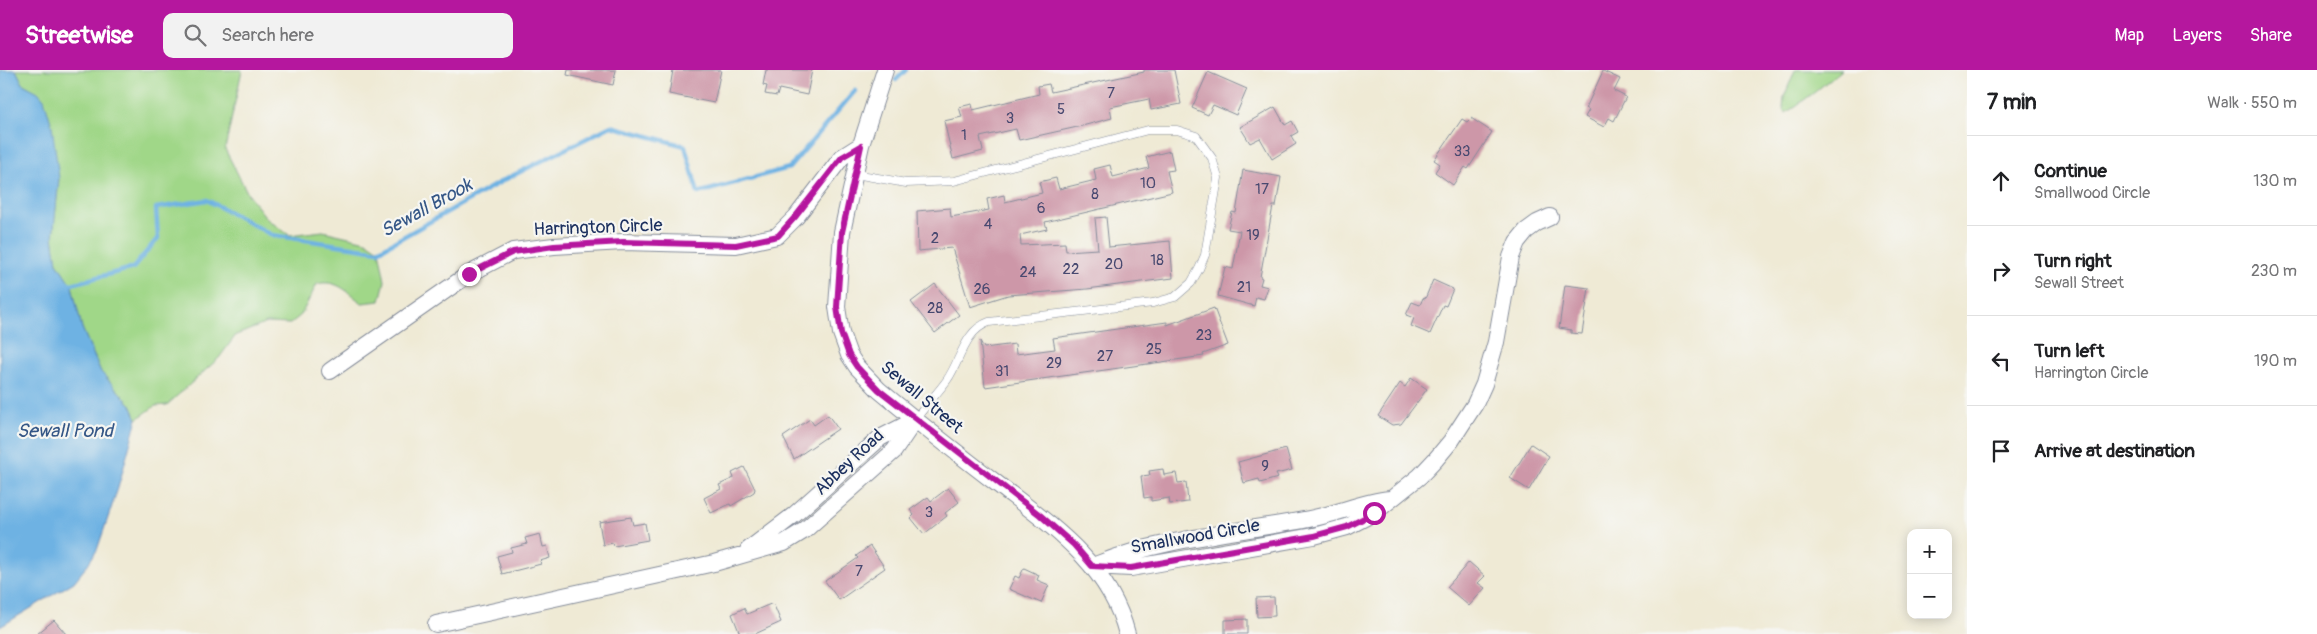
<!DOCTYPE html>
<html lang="en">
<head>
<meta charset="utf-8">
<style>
  :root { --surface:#fff; --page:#f2f2f2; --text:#202124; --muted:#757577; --line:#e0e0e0; --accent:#b5179e }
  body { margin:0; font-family:Pangolin,sans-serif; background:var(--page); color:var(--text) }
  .controls { position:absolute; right:15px; bottom:15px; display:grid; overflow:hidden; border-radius:10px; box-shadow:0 2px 12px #0003 }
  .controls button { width:45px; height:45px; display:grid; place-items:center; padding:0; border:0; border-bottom:1px solid var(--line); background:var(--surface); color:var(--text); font:25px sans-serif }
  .stop { position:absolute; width:15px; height:15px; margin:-11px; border:4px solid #b5179e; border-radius:50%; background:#fff }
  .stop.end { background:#b5179e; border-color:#fff; box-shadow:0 1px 5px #0008 }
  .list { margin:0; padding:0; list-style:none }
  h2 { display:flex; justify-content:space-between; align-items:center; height:65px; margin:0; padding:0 20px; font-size:21px }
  h2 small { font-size:16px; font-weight:400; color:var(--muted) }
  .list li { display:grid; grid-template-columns:32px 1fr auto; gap:15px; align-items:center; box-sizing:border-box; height:90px; padding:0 20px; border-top:1px solid var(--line) }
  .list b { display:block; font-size:19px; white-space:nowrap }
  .list p { margin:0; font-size:16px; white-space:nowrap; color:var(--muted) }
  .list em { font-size:16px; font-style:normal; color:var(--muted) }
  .icon { flex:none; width:28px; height:28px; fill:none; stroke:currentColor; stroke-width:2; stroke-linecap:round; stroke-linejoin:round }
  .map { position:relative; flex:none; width:1967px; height:564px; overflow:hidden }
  header { display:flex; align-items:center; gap:30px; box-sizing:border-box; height:70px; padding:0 25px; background:var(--accent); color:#fff }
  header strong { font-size:24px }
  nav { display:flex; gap:28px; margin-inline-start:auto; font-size:18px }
  .search { width:350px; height:45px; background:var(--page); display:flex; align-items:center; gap:12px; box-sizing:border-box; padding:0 18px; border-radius:10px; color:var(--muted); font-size:19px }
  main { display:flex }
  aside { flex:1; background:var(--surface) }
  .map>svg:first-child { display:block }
</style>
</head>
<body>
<header>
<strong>Streetwise</strong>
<div class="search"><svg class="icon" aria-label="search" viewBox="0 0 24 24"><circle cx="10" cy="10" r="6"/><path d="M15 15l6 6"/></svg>Search here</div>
<nav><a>Map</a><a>Layers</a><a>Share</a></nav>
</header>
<main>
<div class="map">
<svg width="1967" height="564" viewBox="0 0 1967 564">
  <rect width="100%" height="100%" fill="#f6f6f2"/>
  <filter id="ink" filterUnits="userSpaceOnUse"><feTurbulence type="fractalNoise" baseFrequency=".02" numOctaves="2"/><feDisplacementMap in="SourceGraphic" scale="10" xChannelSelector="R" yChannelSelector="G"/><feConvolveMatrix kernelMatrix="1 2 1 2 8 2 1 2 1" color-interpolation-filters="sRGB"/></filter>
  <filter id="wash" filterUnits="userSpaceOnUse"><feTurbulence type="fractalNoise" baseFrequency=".0096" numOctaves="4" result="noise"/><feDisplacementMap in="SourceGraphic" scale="20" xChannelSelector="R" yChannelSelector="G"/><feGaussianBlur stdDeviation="1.12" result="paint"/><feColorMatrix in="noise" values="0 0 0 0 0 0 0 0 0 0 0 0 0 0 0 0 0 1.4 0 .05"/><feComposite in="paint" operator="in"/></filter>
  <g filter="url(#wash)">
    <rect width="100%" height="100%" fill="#efead5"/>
    <path fill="#a0d788" stroke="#5e8373" d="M 16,0 L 242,0 L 225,79 L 248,124 L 267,149 L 289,165 L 323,161 L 366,171 L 379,180 L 385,211 L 380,231 L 362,233 C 347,222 337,209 317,214 L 301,245 L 290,254 L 267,253 L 236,265 L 219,288 L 167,335 L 155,336 L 137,349 L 131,335 L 101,302 L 82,258 L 72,216 L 57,193 L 53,167 L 59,108 L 37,22 L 23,14 Z
      M 1795,0 L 1841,0 L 1815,22 L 1786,43 L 1783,39 L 1784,27 Z"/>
    <path fill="#6eb2e3" stroke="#4470a0" d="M 0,0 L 16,0 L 23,14 L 38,22 L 44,29 L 52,56 L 59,108 L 53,167 L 57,193 L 72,216 L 82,258 L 101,302 L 131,335 L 137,349 L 118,418 L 97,480 L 86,497 L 74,512 L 0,557 Z"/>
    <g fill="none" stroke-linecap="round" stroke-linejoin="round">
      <path stroke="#6eb2e3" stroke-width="4.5" d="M 896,10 L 906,0
        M 64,216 L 133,198 L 158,168 L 156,138 L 207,130 L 272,165 L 378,181 L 504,110 L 611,56 L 685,76 L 698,123 L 789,98 L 855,21"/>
    </g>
    <g id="blocks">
      <path fill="#cd97a8" d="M 568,0 L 616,0 L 613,15 L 567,5 Z
        M 673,0 L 721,0 L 714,33 L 669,24 Z
        M 766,0 L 812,0 L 807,25 L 779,19 L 777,26 L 765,24 L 767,16 L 763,15 Z
        M 1144,0 L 1174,0 L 1181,34 L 1151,40 L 1149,29 L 1110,37 L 1112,48 L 1082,56 L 1019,70 L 1016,59 L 980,67 L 983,81 L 953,89 L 944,51 L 962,47 L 959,37 L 972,34 L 973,40 L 1039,24 L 1038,16 L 1049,14 L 1051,22 L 1144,2 Z
        M 1603,1 L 1620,9 L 1614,21 L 1626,27 L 1614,51 L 1609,48 L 1604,57 L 1585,47 L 1589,40 L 1586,38 Z
        M 1208,2 L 1247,19 L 1236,45 L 1213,35 L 1208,45 L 1192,38 Z
        M 1275,37 L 1285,55 L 1292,51 L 1298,62 L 1291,66 L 1296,74 L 1272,89 L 1260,68 L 1250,73 L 1240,57 Z
        M 1471,48 L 1492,62 L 1468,99 L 1465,97 L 1453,115 L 1435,102 L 1440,94 L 1434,90 L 1462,49 L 1467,52 Z
        M 1170,81 L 1174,100 L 1167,101 L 1172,122 L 1045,152 L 1047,159 L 1020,165 L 1021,175 L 1065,173 L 1066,181 L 1098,179 L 1095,148 L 1106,147 L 1109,177 L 1170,171 L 1173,208 L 1087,219 L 1008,225 L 970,237 L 952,178 L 918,181 L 917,141 L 950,138 L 951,147 L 989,140 L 987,129 L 1004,125 L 1005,132 L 1042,123 L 1039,112 L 1056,108 L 1059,119 L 1096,110 L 1094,99 L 1110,95 L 1113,107 L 1149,98 L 1146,87 Z
        M 1243,100 L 1281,107 L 1276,136 L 1273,136 L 1260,207 L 1262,208 L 1260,215 L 1268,217 L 1264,229 L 1256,227 L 1254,236 L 1218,226 L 1225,197 L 1233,199 L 1240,161 L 1228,159 L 1232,142 L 1236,143 Z
        M 1433,210 L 1453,219 L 1446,236 L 1443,235 L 1430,264 L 1411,256 L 1414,248 L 1406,245 L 1412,232 L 1420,235 L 1423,228 L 1425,229 Z
        M 935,214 L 959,245 L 935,263 L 911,232 Z
        M 1565,215 L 1589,218 L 1582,264 L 1571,263 L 1571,260 L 1559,258 Z
        M 1214,238 L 1228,275 L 1203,284 L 1204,286 L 985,317 L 980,271 L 984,278 L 1015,274 L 1016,284 L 1055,279 L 1053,268 L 1167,252 L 1167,255 Z
        M 1411,308 L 1427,319 L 1401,354 L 1392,355 L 1378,346 L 1400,313 L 1405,317 Z
        M 828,345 L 838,359 L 794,389 L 783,367 L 810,349 L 814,355 Z
        M 1531,374 L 1549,386 L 1529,420 L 1510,408 Z
        M 1286,379 L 1292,400 L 1276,404 L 1278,408 L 1260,413 L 1259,409 L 1244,413 L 1238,392 Z
        M 744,397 L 755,419 L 754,422 L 731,436 L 730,434 L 711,443 L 704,428 L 721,419 L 719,415 L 734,408 L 732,403 Z
        M 1163,399 L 1164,405 L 1176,403 L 1178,413 L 1186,412 L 1188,432 L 1170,434 L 1169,428 L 1151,431 L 1151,427 L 1144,428 L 1141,406 L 1150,405 L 1149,401 Z
        M 948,418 L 959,432 L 945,443 L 947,446 L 924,464 L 911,448 L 914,445 L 910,440 L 928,427 L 931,431 Z
        M 631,447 L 633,455 L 645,453 L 648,470 L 614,476 L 613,473 L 603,475 L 599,452 Z
        M 540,464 L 543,477 L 547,476 L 550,488 L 540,491 L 541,494 L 502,504 L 497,486 L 512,482 L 511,478 L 527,474 L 525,468 Z
        M 870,476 L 885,498 L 839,530 L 825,511 L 858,488 L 856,486 Z
        M 1469,492 L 1485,506 L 1478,513 L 1485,518 L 1469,536 L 1447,517 Z
        M 1024,498 L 1039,505 L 1037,510 L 1049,515 L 1041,533 L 1009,519 L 1015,506 L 1019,508 Z
        M 1274,527 L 1275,546 L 1257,547 L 1256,528 Z
        M 773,533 L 781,552 L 755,564 L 740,564 L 732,544 L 744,538 L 747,544 Z
        M 1247,549 L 1247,564 L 1225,564 L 1225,550 Z
        M 54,550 L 66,564 L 37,564 Z"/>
    </g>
  </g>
  <g filter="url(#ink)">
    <use href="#blocks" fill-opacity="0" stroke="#858c9a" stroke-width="1"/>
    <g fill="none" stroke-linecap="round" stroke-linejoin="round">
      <g stroke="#858c9a" stroke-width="9">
        <path id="lane" d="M 855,104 L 906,113 L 954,111 L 1148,60 L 1177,60 L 1196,66 L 1212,88 L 1218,108 L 1205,185 L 1199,199 L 1191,213 L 1175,227 L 1153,233 L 989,252 C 964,261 961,290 947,310 C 937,324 925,336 915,350"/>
      </g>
      <g stroke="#858c9a" stroke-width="18">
        <path id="street" d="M 885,0 L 861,75 L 842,162 L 837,237 L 841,263 L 849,285 L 857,297 L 879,320 C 920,354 962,387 1004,419 C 1056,459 1110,497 1127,564
          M 330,301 L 469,204 L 513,181 L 554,176 L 623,172 L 736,175 L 777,166 L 796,147 L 842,87 L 861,75
          M 748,480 L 794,445 L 880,368 L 913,351
          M 1098,494 C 1161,468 1242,462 1309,449 C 1337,444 1362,432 1390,429
          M 1092,496 L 1131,498 L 1314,466 L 1347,457 L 1374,443 L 1420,406 L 1436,389 L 1451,371 L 1475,334 L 1484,314 L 1496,272 L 1511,187 L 1517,172 L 1526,161 L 1537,153 L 1550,147
          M 436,554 L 714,493 L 784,473 L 805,460 L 894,381 L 915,350"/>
      </g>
      <use href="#lane" stroke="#fff" stroke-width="8"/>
      <use href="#street" stroke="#fff" stroke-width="16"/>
    </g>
  </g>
  <g fill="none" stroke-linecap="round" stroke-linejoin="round" filter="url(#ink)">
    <path stroke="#b5179e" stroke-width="6" d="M 469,204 L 513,182 L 554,176 L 623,172 L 736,175 L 778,166 L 796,146 L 842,87 L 861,76 L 842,162 L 837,237 L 841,263 L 849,285 L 857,297 L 879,320 L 1040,445 L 1074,475 L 1092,496 L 1131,498 L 1314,466 L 1347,457 L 1374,443"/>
  </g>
  <g text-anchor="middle" stroke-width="4.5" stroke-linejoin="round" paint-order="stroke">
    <g font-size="15" fill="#484970">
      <text x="1111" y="28">7</text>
      <text x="1061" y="44">5</text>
      <text x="1010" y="53">3</text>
      <text x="964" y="70">1</text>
      <text x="1462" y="86">33</text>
      <text x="1148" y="118">10</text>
      <text x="1262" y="124">17</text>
      <text x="1095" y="129">8</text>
      <text x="1041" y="143">6</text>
      <text x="988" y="159">4</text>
      <text x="1253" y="170">19</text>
      <text x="935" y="173">2</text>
      <text x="1157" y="195">18</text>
      <text x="1114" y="199">20</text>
      <text x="1071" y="204">22</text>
      <text x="1028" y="207">24</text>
      <text x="1244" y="222">21</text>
      <text x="982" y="224">26</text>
      <text x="935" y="243">28</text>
      <text x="1204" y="270">23</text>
      <text x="1154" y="284">25</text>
      <text x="1105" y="291">27</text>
      <text x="1054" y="298">29</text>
      <text x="1002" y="306">31</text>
      <text x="1265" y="401">9</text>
      <text x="929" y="447">3</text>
      <text x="859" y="506">7</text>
    </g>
    <g font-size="18" fill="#1b2f5e" stroke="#f6f6f2">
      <text transform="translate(598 157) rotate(-2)" y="6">Harrington Circle</text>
      <text transform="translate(922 327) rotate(40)" y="6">Sewall Street</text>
      <text transform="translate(849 392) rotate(-43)" y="6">Abbey Road</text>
      <text transform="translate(1195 466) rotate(-10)" y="6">Smallwood Circle</text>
    </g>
    <g font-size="19" font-style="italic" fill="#345686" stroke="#f6f6f2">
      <text transform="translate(426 137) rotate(-29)" y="7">Sewall Brook</text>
      <text x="65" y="367">Sewall Pond</text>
    </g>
  </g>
</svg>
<div class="controls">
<button>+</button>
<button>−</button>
</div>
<div class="stop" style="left:1374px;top:443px"></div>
<div class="stop end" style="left:469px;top:204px"></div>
</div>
<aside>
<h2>7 min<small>Walk · 550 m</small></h2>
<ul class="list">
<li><svg class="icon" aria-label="ahead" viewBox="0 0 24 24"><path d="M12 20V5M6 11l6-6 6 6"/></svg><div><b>Continue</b><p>Smallwood Circle</p></div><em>130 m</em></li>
<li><svg class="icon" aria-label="right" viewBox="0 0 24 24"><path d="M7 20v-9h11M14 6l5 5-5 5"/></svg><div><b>Turn right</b><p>Sewall Street</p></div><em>230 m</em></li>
<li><svg class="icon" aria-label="left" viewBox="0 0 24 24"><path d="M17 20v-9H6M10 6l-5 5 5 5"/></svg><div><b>Turn left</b><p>Harrington Circle</p></div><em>190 m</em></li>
<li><svg class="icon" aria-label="arrive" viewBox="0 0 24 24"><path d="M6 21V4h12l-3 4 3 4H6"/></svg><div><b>Arrive at destination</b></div></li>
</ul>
</aside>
</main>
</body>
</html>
